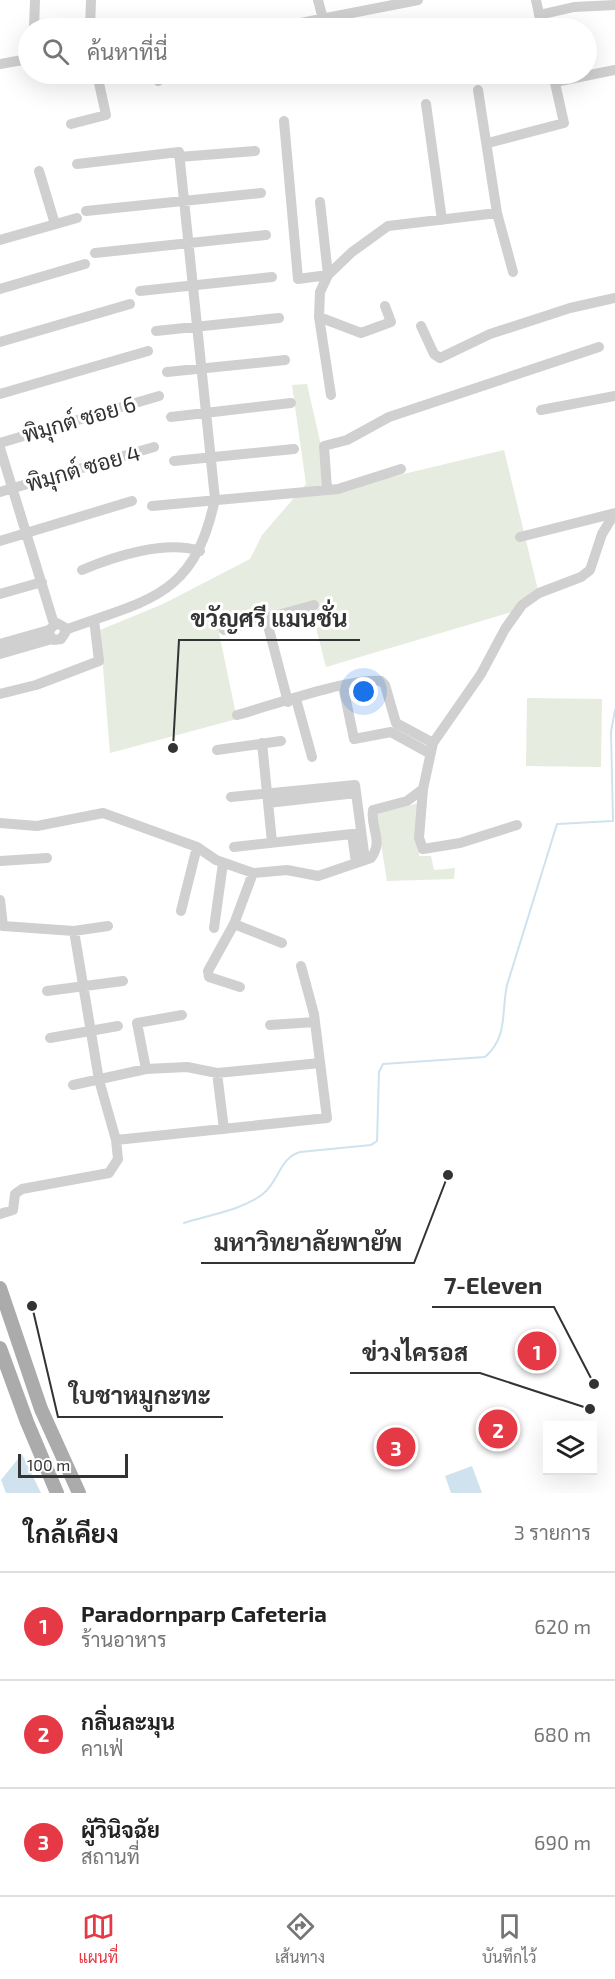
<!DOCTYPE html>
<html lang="th">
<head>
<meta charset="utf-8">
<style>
  :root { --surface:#fff; --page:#f2f2f2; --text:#222; --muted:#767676; --line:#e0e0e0; --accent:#e63946 }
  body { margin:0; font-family:"Exo 2",Sarabun,sans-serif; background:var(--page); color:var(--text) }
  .controls { position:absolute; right:18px; bottom:18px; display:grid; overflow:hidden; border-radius:0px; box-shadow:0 6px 24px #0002 }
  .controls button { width:54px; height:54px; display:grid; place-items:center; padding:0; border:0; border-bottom:2px solid var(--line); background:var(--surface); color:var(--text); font:30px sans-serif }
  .scale { position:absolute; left:18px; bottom:15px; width:110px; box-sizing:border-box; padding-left:6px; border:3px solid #333; border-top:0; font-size:16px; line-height:21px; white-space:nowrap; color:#333; -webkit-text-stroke:4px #fff; paint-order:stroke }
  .you { position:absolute; left:364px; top:692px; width:21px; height:21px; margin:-15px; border:4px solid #fff; border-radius:50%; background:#1a73e8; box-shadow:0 0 0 9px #1a73e833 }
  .badge { display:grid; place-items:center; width:39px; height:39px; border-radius:50%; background:var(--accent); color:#fff; font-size:20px; font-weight:700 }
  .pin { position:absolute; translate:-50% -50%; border:3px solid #fff; box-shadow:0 2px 6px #0006 }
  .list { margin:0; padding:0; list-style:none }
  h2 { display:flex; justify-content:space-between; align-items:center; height:78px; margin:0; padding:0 24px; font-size:26px }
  h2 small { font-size:20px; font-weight:400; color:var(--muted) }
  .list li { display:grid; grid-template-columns:39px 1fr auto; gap:18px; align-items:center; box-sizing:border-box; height:108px; padding:0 24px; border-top:2px solid var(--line) }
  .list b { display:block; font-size:22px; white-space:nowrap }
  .list p { margin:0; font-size:20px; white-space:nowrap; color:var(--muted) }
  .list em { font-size:20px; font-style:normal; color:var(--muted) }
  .icon { flex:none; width:33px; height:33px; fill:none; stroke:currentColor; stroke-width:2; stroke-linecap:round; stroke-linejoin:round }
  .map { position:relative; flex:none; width:615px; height:1493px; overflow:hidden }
  .search { position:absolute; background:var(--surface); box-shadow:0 6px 24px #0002; left:18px; right:18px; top:18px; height:66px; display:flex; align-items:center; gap:15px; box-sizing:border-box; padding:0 21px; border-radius:33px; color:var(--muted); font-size:22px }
  .sheet { height:402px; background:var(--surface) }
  nav { display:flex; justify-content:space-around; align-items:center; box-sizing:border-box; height:84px; border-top:2px solid var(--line); background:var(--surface); font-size:16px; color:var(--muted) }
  nav a { display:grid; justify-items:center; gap:3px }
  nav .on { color:var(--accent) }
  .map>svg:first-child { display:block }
</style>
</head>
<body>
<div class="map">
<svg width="615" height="1493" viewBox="0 0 615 1493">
  <rect width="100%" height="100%" fill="#fff"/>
  <path fill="#e6ecdf" d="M 307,384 L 320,441 L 324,493 L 504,450 L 538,590 L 515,611 L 326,667 L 311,608 L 219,633 L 237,719 L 110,753 L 100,630 L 163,604 L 250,559 L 262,535 L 306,484 L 292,385 Z
    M 527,698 L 602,699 L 601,767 L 526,766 Z
    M 419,803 L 419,856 L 431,856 L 434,870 L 455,868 L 454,879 L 387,881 L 376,814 Z"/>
  <path fill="#cfe2ee" d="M 22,1454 L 41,1493 L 6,1493 L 1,1480 Z
    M 472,1466 L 482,1493 L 451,1493 L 445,1476 Z"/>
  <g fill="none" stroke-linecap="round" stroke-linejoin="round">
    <path stroke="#cfe2ee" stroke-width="2" d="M 184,1223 C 208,1215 244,1210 264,1193 C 279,1180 280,1158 300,1152 L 371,1145 L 377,1141 L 379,1072 L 383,1064 L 485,1057 C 508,1037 501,1014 507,985 L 557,824 L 613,821 L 611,732 L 615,710"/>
    <path stroke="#d0d0d0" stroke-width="10" d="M 318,0 L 323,19
      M 536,0 L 542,28
      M 539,15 L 574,7 L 615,5
      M 34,28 L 35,0
      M 90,28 L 91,0
      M 126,28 L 140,26 L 144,28
      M 275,28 L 418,0
      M 0,64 L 28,59
      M 156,74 L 158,81
      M 555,82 L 615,70
      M 478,90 L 497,213 L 513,272
      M 426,104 L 442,220
      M 284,121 L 298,279 L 328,275 L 320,202
      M 71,124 L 106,115 L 97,74
      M 488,143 L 564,123 L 553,74
      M 179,157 L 255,151
      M 39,171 L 55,224
      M 86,211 L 261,193
      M 0,240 L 77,218
      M 95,253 L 266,235
      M 0,289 L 85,264
      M 140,291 L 272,277
      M 385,306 L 391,322 L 361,333 L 319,317 L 320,292 L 328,275 L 352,252 L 388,226 L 497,213
      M 319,317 L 331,395
      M 421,326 L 434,354 L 440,358 L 490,334 L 570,308 L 615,298
      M 156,331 L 279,318
      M 0,342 L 130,304
      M 167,372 L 285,360
      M 0,394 L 148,351
      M 541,410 L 615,396
      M 171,417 L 291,403
      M 0,443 L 159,396
      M 0,448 L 54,624
      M 174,461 L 294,449
      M 327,489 L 324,446 L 347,440 L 389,417 L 599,347
      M 0,492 L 154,447
      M 152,506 L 338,489 L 401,469
      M 520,537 L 615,513
      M 0,541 L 132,501
      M 82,570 C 115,556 165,540 200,551
      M 0,594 L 42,582
      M 266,618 L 288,702
      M 65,630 C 149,599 194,598 215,499 L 179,152 L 77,164
      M 224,630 L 314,605
      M 0,644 L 49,630 L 57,623 L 64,627 L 65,633 L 61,639 L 54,640 L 50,636 L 49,630
      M 0,654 L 52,639
      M 343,686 L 354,739 L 391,732 L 429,753
      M 0,694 L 36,685 L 99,661 L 94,620
      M 296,699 L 312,757
      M 237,715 C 270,706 352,677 381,681 L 385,685 L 396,723 L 433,743
      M 262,743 L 272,842
      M 217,750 L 281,741
      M 423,789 L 419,838 L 423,849 L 460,843 L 517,825
      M 231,797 L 355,785 L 365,860
      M 268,803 L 356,793
      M 0,823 L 37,826 L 103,813 L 197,847 L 216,860 L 253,873 L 287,870 L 318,876 L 371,858 C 384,841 370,828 373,810 L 407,801 L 423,789 L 433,743 L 481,674 L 505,629 L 522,605 L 539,593 L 581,577 L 590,570 L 602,534 L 615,513
      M 352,834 L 356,863
      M 234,847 L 361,833
      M 0,861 L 47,858
      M 0,900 L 3,926 L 74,931 L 108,926
      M 181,911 L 197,847
      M 234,924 L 282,943
      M 214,928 L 223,863
      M 240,987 L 209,977 L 208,971 L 234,924 L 253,873
      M 47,991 L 123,981
      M 270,1025 L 315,1022
      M 50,1038 L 118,1026
      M 146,1069 L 137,1023 L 182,1015
      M 217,1073 L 224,1129
      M 73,1085 L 146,1069 L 187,1067 L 217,1073 L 320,1063
      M 116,1140 L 327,1118 L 314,1014 L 301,966
      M 0,1214 L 13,1210 L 15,1194 L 22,1189 L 109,1173 L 118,1159 L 116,1140 L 99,1080 L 74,931"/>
    <path stroke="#ababab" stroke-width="14" d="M 0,1288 L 41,1409 L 79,1493
      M 0,1348 L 27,1422 L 57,1493"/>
  </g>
  <g text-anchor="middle" stroke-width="6" stroke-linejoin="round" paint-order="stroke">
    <g font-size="22" fill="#333" stroke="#fff">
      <text transform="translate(79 419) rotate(-16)" y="8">พิมุกต์ ซอย 6</text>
      <text transform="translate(83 468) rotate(-16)" y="8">พิมุกต์ ซอย 4</text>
    </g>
  </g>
  <path fill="none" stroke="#333" stroke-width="2" d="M173 748L179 640H360M448 1175L414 1263H201M594 1384L554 1307H432M590 1409L480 1373H350M32 1306L58 1417H223"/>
  <g fill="#333" stroke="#fff" stroke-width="2">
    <circle cx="173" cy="748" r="6"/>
    <circle cx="448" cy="1175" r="6"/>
    <circle cx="594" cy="1384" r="6"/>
    <circle cx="590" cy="1409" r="6"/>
    <circle cx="32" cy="1306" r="6"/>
  </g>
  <g font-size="24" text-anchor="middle" font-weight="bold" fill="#333" stroke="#fff" stroke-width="6" stroke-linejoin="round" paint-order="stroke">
    <text x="269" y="627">ขวัญศรี แมนชั่น</text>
    <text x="308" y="1251">มหาวิทยาลัยพายัพ</text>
    <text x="493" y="1294">7-Eleven</text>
    <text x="415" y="1361">ข่วงไครอส</text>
    <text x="140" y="1404">ใบชาหมูกะทะ</text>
  </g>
</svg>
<div class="controls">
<button><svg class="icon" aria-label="layers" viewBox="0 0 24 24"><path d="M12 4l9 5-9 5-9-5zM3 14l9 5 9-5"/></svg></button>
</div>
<div class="scale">100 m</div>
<div class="you"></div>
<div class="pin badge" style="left:537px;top:1351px">1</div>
<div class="pin badge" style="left:498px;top:1429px">2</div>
<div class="pin badge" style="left:396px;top:1447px">3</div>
<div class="search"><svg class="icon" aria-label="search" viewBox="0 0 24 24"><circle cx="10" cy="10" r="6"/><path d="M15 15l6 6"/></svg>ค้นหาที่นี่</div>
</div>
<section class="sheet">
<h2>ใกล้เคียง<small>3 รายการ</small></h2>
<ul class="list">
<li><span class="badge">1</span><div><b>Paradornparp Cafeteria</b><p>ร้านอาหาร</p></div><em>620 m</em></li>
<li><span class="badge">2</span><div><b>กลิ่นละมุน</b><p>คาเฟ่</p></div><em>680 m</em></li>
<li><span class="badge">3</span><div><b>ผัูวินิจฉัย</b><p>สถานที่</p></div><em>690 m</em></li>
</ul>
</section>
<nav>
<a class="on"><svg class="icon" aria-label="map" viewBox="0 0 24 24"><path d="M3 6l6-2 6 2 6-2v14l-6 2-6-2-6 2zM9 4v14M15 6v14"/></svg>แผนที่</a>
<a><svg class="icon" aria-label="directions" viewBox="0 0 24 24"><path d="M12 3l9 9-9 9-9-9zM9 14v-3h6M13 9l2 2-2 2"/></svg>เส้นทาง</a>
<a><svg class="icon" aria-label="saved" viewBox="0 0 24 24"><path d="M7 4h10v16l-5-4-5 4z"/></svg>บันทึกไว้</a>
</nav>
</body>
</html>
